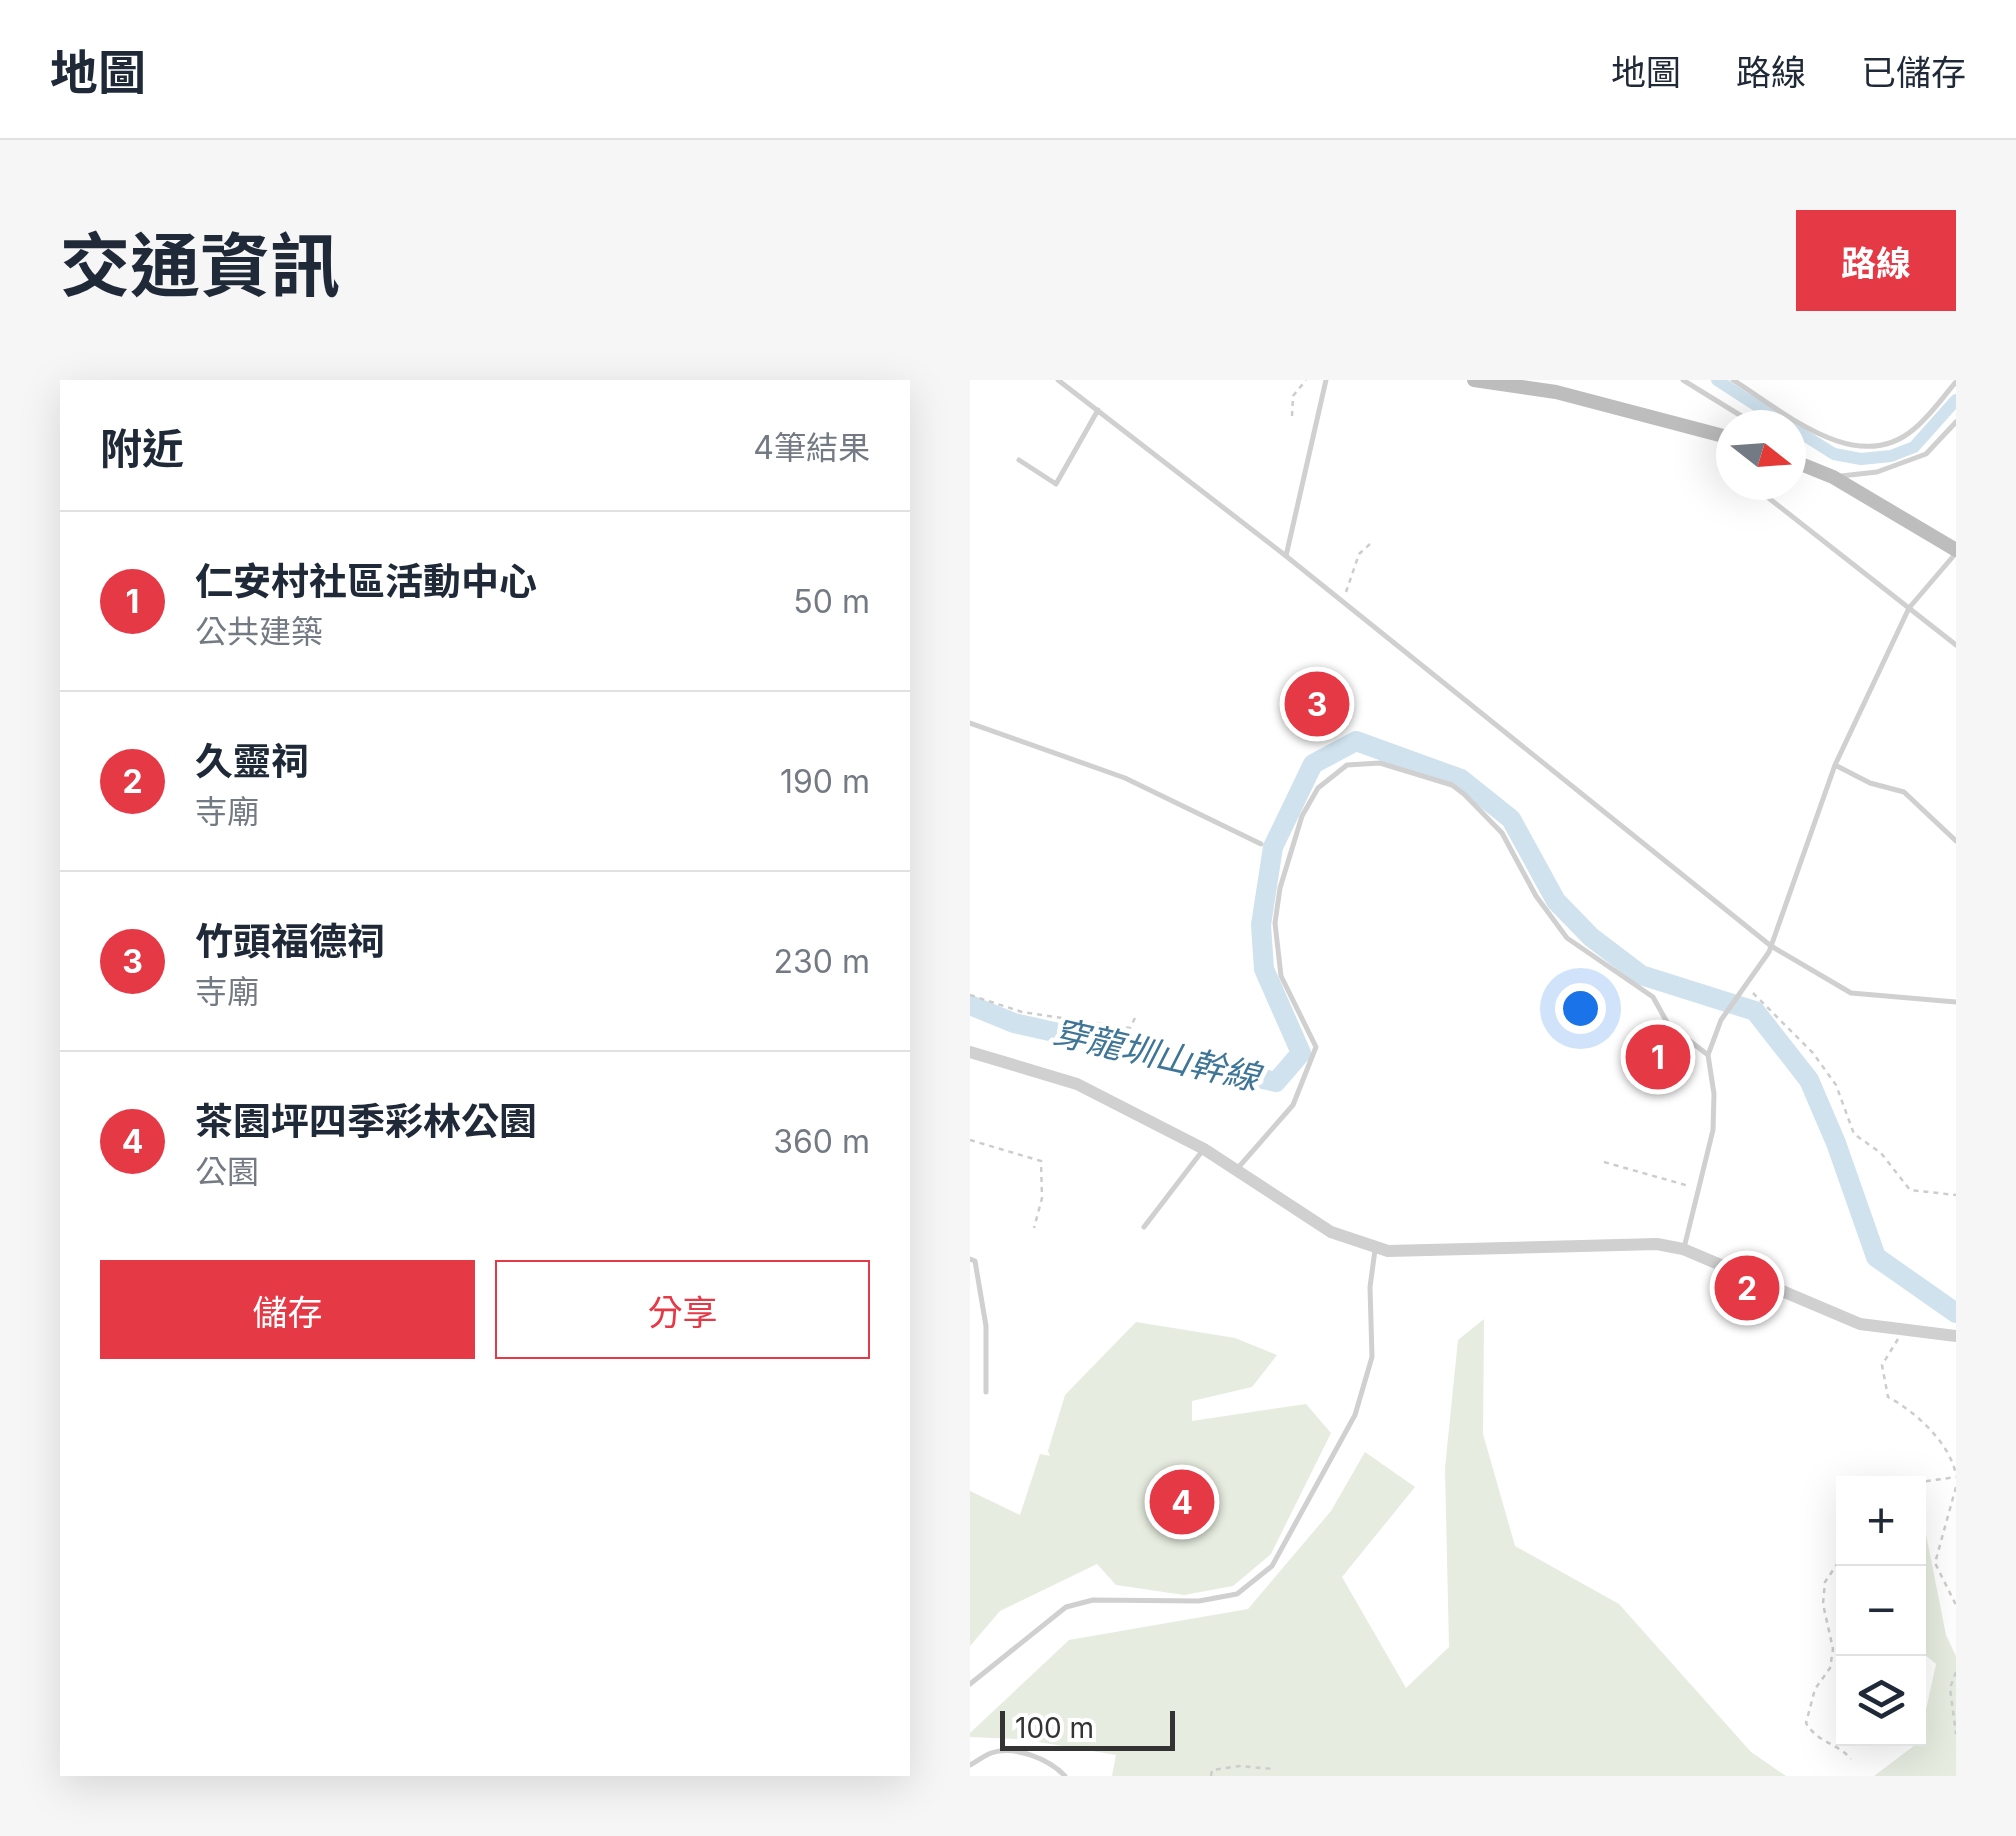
<!DOCTYPE html>
<html lang="zh-TW">
<head>
<meta charset="utf-8">
<style>
  :root { --surface:#fff; --page:#f6f6f7; --text:#1f2937; --muted:#747a83; --line:#e0e1e3; --accent:#e63946 }
  body { margin:0; font-family:Inter,"Noto Sans TC",sans-serif; background:var(--page); color:var(--text) }
  .controls { position:absolute; right:30px; bottom:30px; display:grid; overflow:hidden; border-radius:0px; box-shadow:0 10px 40px #0002 }
  .controls button { width:90px; height:90px; display:grid; place-items:center; padding:0; border:0; border-bottom:2px solid var(--line); background:var(--surface); color:var(--text); font:50px sans-serif }
  .compass { position:absolute; left:746px; top:30px; width:90px; height:90px; border-radius:50%; background:var(--surface); box-shadow:0 10px 40px #0002; rotate:107deg }
  .scale { position:absolute; left:30px; bottom:25px; width:175px; box-sizing:border-box; padding-left:10px; border:5px solid #333; border-top:0; font-size:28px; line-height:35px; white-space:nowrap; color:#333; -webkit-text-stroke:8px #fff; paint-order:stroke }
  .you { position:absolute; left:610px; top:628px; width:35px; height:35px; margin:-25px; border:8px solid #fff; border-radius:50%; background:#1a73e8; box-shadow:0 0 0 15px #1a73e833 }
  .badge { display:grid; place-items:center; width:65px; height:65px; border-radius:50%; background:var(--accent); color:#fff; font-size:32px; font-weight:700 }
  .pin { position:absolute; translate:-50% -50%; border:5px solid #fff; box-shadow:0 2px 10px #0006 }
  .list { margin:0; padding:0; list-style:none }
  h2 { display:flex; justify-content:space-between; align-items:center; height:130px; margin:0; padding:0 40px; font-size:42px }
  h2 small { font-size:32px; font-weight:400; color:var(--muted) }
  .list li { display:grid; grid-template-columns:65px 1fr auto; gap:30px; align-items:center; box-sizing:border-box; height:180px; padding:0 40px; border-top:2px solid var(--line) }
  .list b { display:block; font-size:38px; white-space:nowrap }
  .list p { margin:0; font-size:32px; white-space:nowrap; color:var(--muted) }
  .list em { font-size:32px; font-style:normal; color:var(--muted) }
  .actions { display:flex; gap:20px; padding:30px 40px }
  .actions a { flex:1; padding:22px 0; border:2px solid var(--accent); border-radius:0px; text-align:center; font-size:35px; color:var(--accent) }
  .actions .main { background:var(--accent); color:#fff }
  .icon { flex:none; width:55px; height:55px; fill:none; stroke:currentColor; stroke-width:2; stroke-linecap:round; stroke-linejoin:round }
  .map { position:relative; flex:none; width:986px; height:1396px; overflow:hidden; border-radius:0px }
  header { display:flex; align-items:center; gap:60px; box-sizing:border-box; height:140px; padding:0 50px; background:var(--surface); border-bottom:2px solid var(--line) }
  header strong { font-size:48px }
  nav { display:flex; gap:55px; margin-inline-start:auto; font-size:35px }
  .intro { display:flex; align-items:center; justify-content:space-between; box-sizing:border-box; height:240px; padding:0 60px }
  h1 { margin:0; font-size:70px }
  .button { padding:25px 45px; border-radius:0px; background:var(--accent); color:#fff; font-size:35px; font-weight:700 }
  main { display:flex; gap:60px; padding:0 60px }
  aside { flex:1; background:var(--surface); border-radius:0px; box-shadow:0 10px 40px #0002 }
  .map>svg:first-child { display:block }
</style>
</head>
<body>
<header>
<strong>地圖</strong>
<nav><a>地圖</a><a>路線</a><a>已儲存</a></nav>
</header>
<div class="intro"><h1>交通資訊</h1><a class="button">路線</a></div>
<main>
<aside>
<h2>附近<small>4筆結果</small></h2>
<ul class="list">
<li><span class="badge">1</span><div><b>仁安村社區活動中心</b><p>公共建築</p></div><em>50 m</em></li>
<li><span class="badge">2</span><div><b>久靈祠</b><p>寺廟</p></div><em>190 m</em></li>
<li><span class="badge">3</span><div><b>竹頭福德祠</b><p>寺廟</p></div><em>230 m</em></li>
<li><span class="badge">4</span><div><b>茶園坪四季彩林公園</b><p>公園</p></div><em>360 m</em></li>
</ul>
<div class="actions"><a class="main">儲存</a><a>分享</a></div>
</aside>
<div class="map">
<svg width="986" height="1396" viewBox="0 0 986 1396">
  <rect width="100%" height="100%" fill="#fff"/>
  <path fill="#e6ecdf" d="M 514,939 L 513,1054 L 545,1166 L 649,1224 L 781,1372 L 816,1396 L 142,1396 L 146,1375 L 51,1359 L 0,1357 L 0,1353 L 99,1260 L 278,1229 L 361,1131 L 395,1072 L 445,1107 L 372,1197 L 436,1308 L 479,1267 L 475,1088 L 488,960 Z
    M 166,942 L 265,958 L 307,975 L 282,1007 L 222,1021 L 222,1041 L 336,1024 L 361,1053 L 301,1174 L 263,1206 L 214,1215 L 146,1205 L 127,1184 L 30,1231 L 0,1266 L 0,1111 L 50,1135 L 70,1074 L 80,1076 L 78,1071 L 95,1015 Z
    M 954,1144 L 976,1255 L 986,1276 L 986,1396 L 904,1396 L 949,1362 L 966,1284 L 949,1270 L 948,1147 Z"/>
  <g fill="none" stroke-linecap="round" stroke-linejoin="round">
    <path stroke="#cfe2ee" stroke-width="12" d="M 747,0 L 817,45
      M 821,47 L 864,74 L 891,79 L 921,76 L 944,67 L 986,20"/>
    <path stroke="#cfe2ee" stroke-width="20" d="M 0,625 L 44,643 L 306,702 L 331,673 L 294,589 L 291,545 L 303,467 L 343,384 L 386,361 L 491,399 L 541,439 L 586,521 L 621,557 L 671,595 L 785,631 L 839,700 L 866,763 L 906,877 L 986,933"/>
  </g>
  <path fill="#1a1a1a" d="M 666,654 L 719,670 L 711,699 L 658,684 Z"/>
  <g fill="none" stroke-linecap="round" stroke-linejoin="round">
    <path stroke="#cdcdcd" stroke-width="2.5" stroke-dasharray="5 5" stroke-linecap="butt" d="M 322,36 L 323,16 L 336,0
      M 376,212 L 389,174 L 400,164
      M 783,613 L 843,673 L 866,705 L 884,754 L 911,773 L 940,810 L 986,815
      M 0,615 L 52,632 L 160,648 L 166,636
      M 0,760 L 71,781 L 72,818 L 64,848
      M 634,782 L 719,806
      M 928,959 L 912,985 L 918,1017 C 946,1032 980,1063 986,1095
      M 936,1104 L 986,1097
      M 986,1107 L 965,1183 L 986,1225
      M 874,1174 L 855,1202 L 853,1224 L 863,1269 L 860,1288 L 845,1309 L 836,1343 C 849,1364 866,1362 881,1379
      M 986,1292 L 980,1308 L 986,1354
      M 241,1396 L 242,1390 L 269,1386 L 305,1389"/>
    <path stroke="#d0d0d0" stroke-width="5" d="M 88,0 L 316,176 L 801,566 L 881,613 L 986,622
      M 713,0 L 786,45
      M 763,0 C 813,31 887,98 944,49 C 960,36 973,17 986,2
      M 49,80 L 86,104 L 128,30
      M 871,96 L 907,92 L 956,74 L 986,42
      M 782,105 L 986,265
      M 316,176 L 356,0
      M 0,343 L 155,398 L 291,464
      M 865,385 L 900,403 L 934,412 L 986,461
      M 267,789 L 323,725 L 346,667 L 311,596 L 305,543 L 310,508 L 332,436 L 348,408 L 377,385 L 410,383 L 482,405 L 494,414 L 532,453 L 566,516 L 597,558 L 683,617 L 698,644 L 738,675
      M 174,847 L 233,770
      M 714,868 L 743,750 L 744,714 L 738,675 L 751,640 L 799,572 L 865,385 L 939,228 L 986,173
      M 0,879 L 5,881 L 16,946 L 16,1012
      M 0,1304 L 96,1227 L 123,1220 L 229,1221 L 267,1214 L 302,1186 L 385,1035 L 402,977 L 400,907 L 405,870
      M 0,1385 C 7,1381 14,1376 21,1373 C 45,1365 79,1379 95,1396"/>
    <path stroke="#d0d0d0" stroke-width="12" d="M 0,672 L 107,704 L 234,769 L 361,852 L 418,871 L 687,864 L 713,869 L 890,944 L 986,956"/>
    <path stroke="#bdbdbd" stroke-width="14" d="M 504,0 L 586,12 L 761,58
      M 821,80 L 863,97 L 986,170"/>
  </g>
  <g text-anchor="middle" stroke-width="10" stroke-linejoin="round" paint-order="stroke">
    <g font-size="35" font-style="italic" fill="#3f7597" stroke="#fff">
      <text transform="translate(186 675) rotate(13)" y="12">穿龍圳山幹線</text>
    </g>
  </g>
</svg>
<div class="controls">
<button>+</button>
<button>−</button>
<button><svg class="icon" aria-label="layers" viewBox="0 0 24 24"><path d="M12 4l9 5-9 5-9-5zM3 14l9 5 9-5"/></svg></button>
</div>
<svg class="compass" viewBox="-18 -18 36 36"><path d="M0-13l5 13h-10z" fill="#e53935"/><path d="M0 13l5-13h-10z" fill="#747a83"/></svg>
<div class="scale">100 m</div>
<div class="you"></div>
<div class="pin badge" style="left:688px;top:677px">1</div>
<div class="pin badge" style="left:777px;top:908px">2</div>
<div class="pin badge" style="left:347px;top:324px">3</div>
<div class="pin badge" style="left:212px;top:1122px">4</div>
</div>
</main>
</body>
</html>
